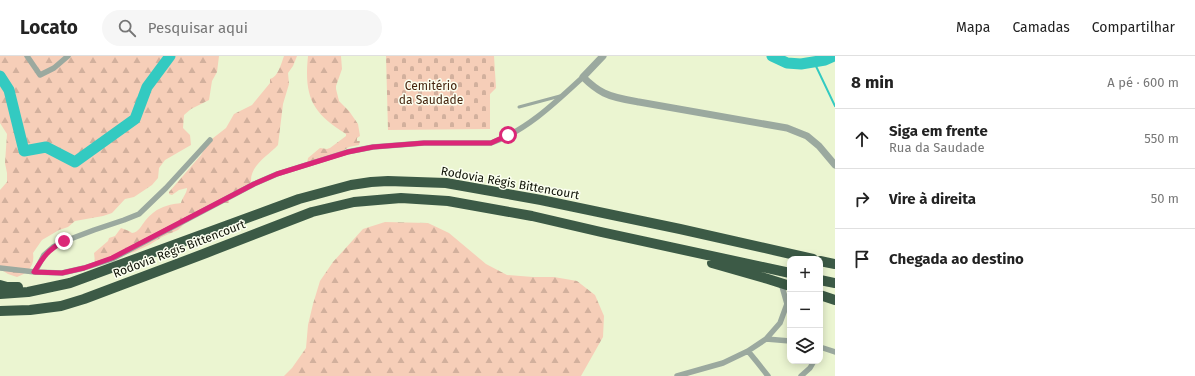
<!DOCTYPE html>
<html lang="pt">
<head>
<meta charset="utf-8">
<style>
  :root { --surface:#fff; --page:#f6f6f6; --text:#222; --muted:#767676; --line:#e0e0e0 }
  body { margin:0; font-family:"Fira Sans",sans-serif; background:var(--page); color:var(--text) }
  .controls { position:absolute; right:12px; bottom:12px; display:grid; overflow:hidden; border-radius:8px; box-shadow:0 2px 10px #0003 }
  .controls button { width:36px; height:36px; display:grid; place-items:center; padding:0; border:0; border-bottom:1px solid var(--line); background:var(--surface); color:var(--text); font:20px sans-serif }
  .stop { position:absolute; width:12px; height:12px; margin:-9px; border:3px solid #db2777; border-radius:50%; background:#fff }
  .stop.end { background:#db2777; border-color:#fff; box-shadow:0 1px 4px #0008 }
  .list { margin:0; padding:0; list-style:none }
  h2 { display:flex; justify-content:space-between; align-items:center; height:52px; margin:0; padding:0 16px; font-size:17px }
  h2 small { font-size:13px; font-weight:400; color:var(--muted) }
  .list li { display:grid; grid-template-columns:26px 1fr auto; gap:12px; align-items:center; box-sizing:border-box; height:60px; padding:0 16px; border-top:1px solid var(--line) }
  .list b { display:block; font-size:15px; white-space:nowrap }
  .list p { margin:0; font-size:13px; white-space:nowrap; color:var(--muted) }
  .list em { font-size:13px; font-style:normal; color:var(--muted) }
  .icon { flex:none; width:22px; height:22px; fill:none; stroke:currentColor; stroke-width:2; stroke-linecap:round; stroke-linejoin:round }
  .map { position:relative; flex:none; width:835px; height:320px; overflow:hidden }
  header { display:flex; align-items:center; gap:24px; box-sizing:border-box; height:56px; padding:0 20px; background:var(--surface); border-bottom:1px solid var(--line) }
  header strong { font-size:19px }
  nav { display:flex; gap:22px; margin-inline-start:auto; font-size:14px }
  .search { width:280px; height:36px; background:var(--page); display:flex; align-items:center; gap:10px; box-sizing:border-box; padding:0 14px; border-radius:22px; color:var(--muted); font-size:15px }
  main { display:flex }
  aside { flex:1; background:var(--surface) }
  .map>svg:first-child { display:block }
</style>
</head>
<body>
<header>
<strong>Locato</strong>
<div class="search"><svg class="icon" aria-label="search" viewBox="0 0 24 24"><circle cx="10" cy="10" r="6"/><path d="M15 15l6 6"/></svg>Pesquisar aqui</div>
<nav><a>Mapa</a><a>Camadas</a><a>Compartilhar</a></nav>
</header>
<main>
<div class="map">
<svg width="835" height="320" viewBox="0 0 835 320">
  <defs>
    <pattern id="forest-firs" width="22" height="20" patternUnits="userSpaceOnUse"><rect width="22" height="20" fill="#f6ceb8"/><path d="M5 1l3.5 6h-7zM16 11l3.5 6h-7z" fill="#d2b09d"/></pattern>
    <pattern id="cemetery-stones" width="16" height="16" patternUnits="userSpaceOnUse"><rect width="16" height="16" fill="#f6ceb8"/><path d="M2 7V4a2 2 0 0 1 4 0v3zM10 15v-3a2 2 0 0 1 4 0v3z" fill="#d2b09d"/></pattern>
  </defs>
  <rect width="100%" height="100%" fill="#ebf5d1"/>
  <path fill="url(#forest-firs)" d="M 0,0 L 219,0 L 217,16 L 212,25 L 209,44 L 191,53 L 184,59 L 183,72 L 190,79 L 191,89 L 165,104 L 159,112 L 158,122 L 152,129 L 134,141 L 125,143 L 112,157 L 103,160 L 75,165 L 68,171 L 59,174 L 42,184 L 33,197 C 35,210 28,217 17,221 L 8,218 L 0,213 L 0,134 L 7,126 L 7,117 L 5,107 L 7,78 L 0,67 Z
    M 284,0 L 297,0 L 293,10 L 288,17 L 289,28 L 283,48 L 278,89 C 268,100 250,109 251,126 L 243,135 L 229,142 L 229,147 L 223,147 L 187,165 L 178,174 L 162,181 L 149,189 L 134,196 L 98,207 L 95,206 L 94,197 L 108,185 L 109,182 L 115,180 L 121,172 L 129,175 L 132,177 C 139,176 141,170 145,165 C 156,152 165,149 181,147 C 182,142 187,137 187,132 L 179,134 L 172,139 L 169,138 L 169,136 L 201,99 L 208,86 L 226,72 L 234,58 L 252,49 L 270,27 L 270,23 C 278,21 281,8 284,0 Z
    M 308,0 L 341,0 L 342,13 L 336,30 L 336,33 L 339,45 L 349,55 L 358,68 L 360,80 L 357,82 L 357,85 L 360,85 L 359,89 L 349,91 L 327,105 L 307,108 L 308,102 L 320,92 L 327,93 L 330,92 L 346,80 L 346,78 C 311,57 304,39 308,0 Z
    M 385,166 L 428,167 L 449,177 L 486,208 L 507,219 L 533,221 L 554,221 L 577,225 L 595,239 L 604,260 L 603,281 L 581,320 L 284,320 L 292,312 L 306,292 L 308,269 L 313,248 L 320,225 L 333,206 L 363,173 Z"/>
  <path fill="url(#cemetery-stones)" d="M 386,0 L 494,0 L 496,32 L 490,38 L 490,73 L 388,74 Z"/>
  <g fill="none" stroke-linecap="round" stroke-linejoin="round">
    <path stroke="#33cac1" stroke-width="2" d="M 814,6 L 835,50"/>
    <path stroke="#33cac1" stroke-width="11" d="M 772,0 L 787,7 L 801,8 L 825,4 L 834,0
      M 0,20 L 9,34 L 24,95 L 46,91 L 75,106 L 135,63 L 147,31 L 170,0"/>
    <path stroke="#9ba99f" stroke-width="3" d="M 519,51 L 560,40"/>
    <path stroke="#9ba99f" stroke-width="5.5" d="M 27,0 L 40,19 L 54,12 L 68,0
      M 0,212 L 35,216 L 62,217 L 84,212 L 112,203 L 254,128 L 277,118 L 347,96 L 373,91 L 424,87 L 491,87 C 526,75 556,46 583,21
      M 35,216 L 44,199 L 53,191 L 65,185 L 94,174 L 124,164 L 139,158 L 166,132 L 210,84
      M 781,227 L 787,248
      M 766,283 L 790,285
      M 820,291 L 835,296
      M 748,295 L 757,306 L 768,320
      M 677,320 L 723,307 L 748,295 L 766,283 L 780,267 L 787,248 L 790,245
      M 801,320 L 810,312 L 814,305"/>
    <path stroke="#9ba99f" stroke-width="7" d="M 603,0 L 583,21 C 589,27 596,33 604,37 C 614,42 627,44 639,46 L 787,72 L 807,80 L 819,90 L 835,109"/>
    <path stroke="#3c5a46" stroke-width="10" d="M 820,205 L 835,208
      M 712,207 L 768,223 L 790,230
      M 820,224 L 835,227
      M 0,229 L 7,231 L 18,231
      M 0,238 L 28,236 L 70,227 L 299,143 L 351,129 L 371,126 L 388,125 L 446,127 L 541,144 L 680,173 L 813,203
      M 820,239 L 835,244
      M 0,255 L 30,254 L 61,250 L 84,243 L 206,197 L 312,156 L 354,146 L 401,142 L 448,145 L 532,160 L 601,176 L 790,217"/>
  </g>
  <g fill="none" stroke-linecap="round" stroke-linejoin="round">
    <path stroke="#db2777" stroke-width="5" d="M 64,185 C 48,194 44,200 34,216 L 62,217 L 84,212 L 112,202 L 254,128 L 277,118 L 348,96 L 373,91 L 424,87 L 491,87 L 508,79"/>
  </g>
  <g text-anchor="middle" stroke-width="3" stroke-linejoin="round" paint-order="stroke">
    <g font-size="12" fill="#472610" stroke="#fbfff0">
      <text x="431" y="34">Cemitério<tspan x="431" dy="14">da Saudade</tspan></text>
    </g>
    <g font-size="12" fill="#0f1206" stroke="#fbfff0">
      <text transform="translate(510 127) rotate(10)" y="4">Rodovia Régis Bittencourt</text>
      <text transform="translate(179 193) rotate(-21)" y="4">Rodovia Régis Bittencourt</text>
    </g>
  </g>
</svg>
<div class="controls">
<button>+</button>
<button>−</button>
<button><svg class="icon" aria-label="layers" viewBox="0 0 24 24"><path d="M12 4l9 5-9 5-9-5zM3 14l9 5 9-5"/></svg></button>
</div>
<div class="stop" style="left:508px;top:79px"></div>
<div class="stop end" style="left:64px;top:185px"></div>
</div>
<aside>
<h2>8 min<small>A pé · 600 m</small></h2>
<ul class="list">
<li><svg class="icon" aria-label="ahead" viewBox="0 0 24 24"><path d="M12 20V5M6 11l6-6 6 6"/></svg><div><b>Siga em frente</b><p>Rua da Saudade</p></div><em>550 m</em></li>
<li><svg class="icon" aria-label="right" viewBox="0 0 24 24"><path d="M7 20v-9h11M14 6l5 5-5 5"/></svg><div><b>Vire à direita</b></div><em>50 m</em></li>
<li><svg class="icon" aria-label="arrive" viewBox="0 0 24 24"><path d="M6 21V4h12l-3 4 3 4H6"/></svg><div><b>Chegada ao destino</b></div></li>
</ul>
</aside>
</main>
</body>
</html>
